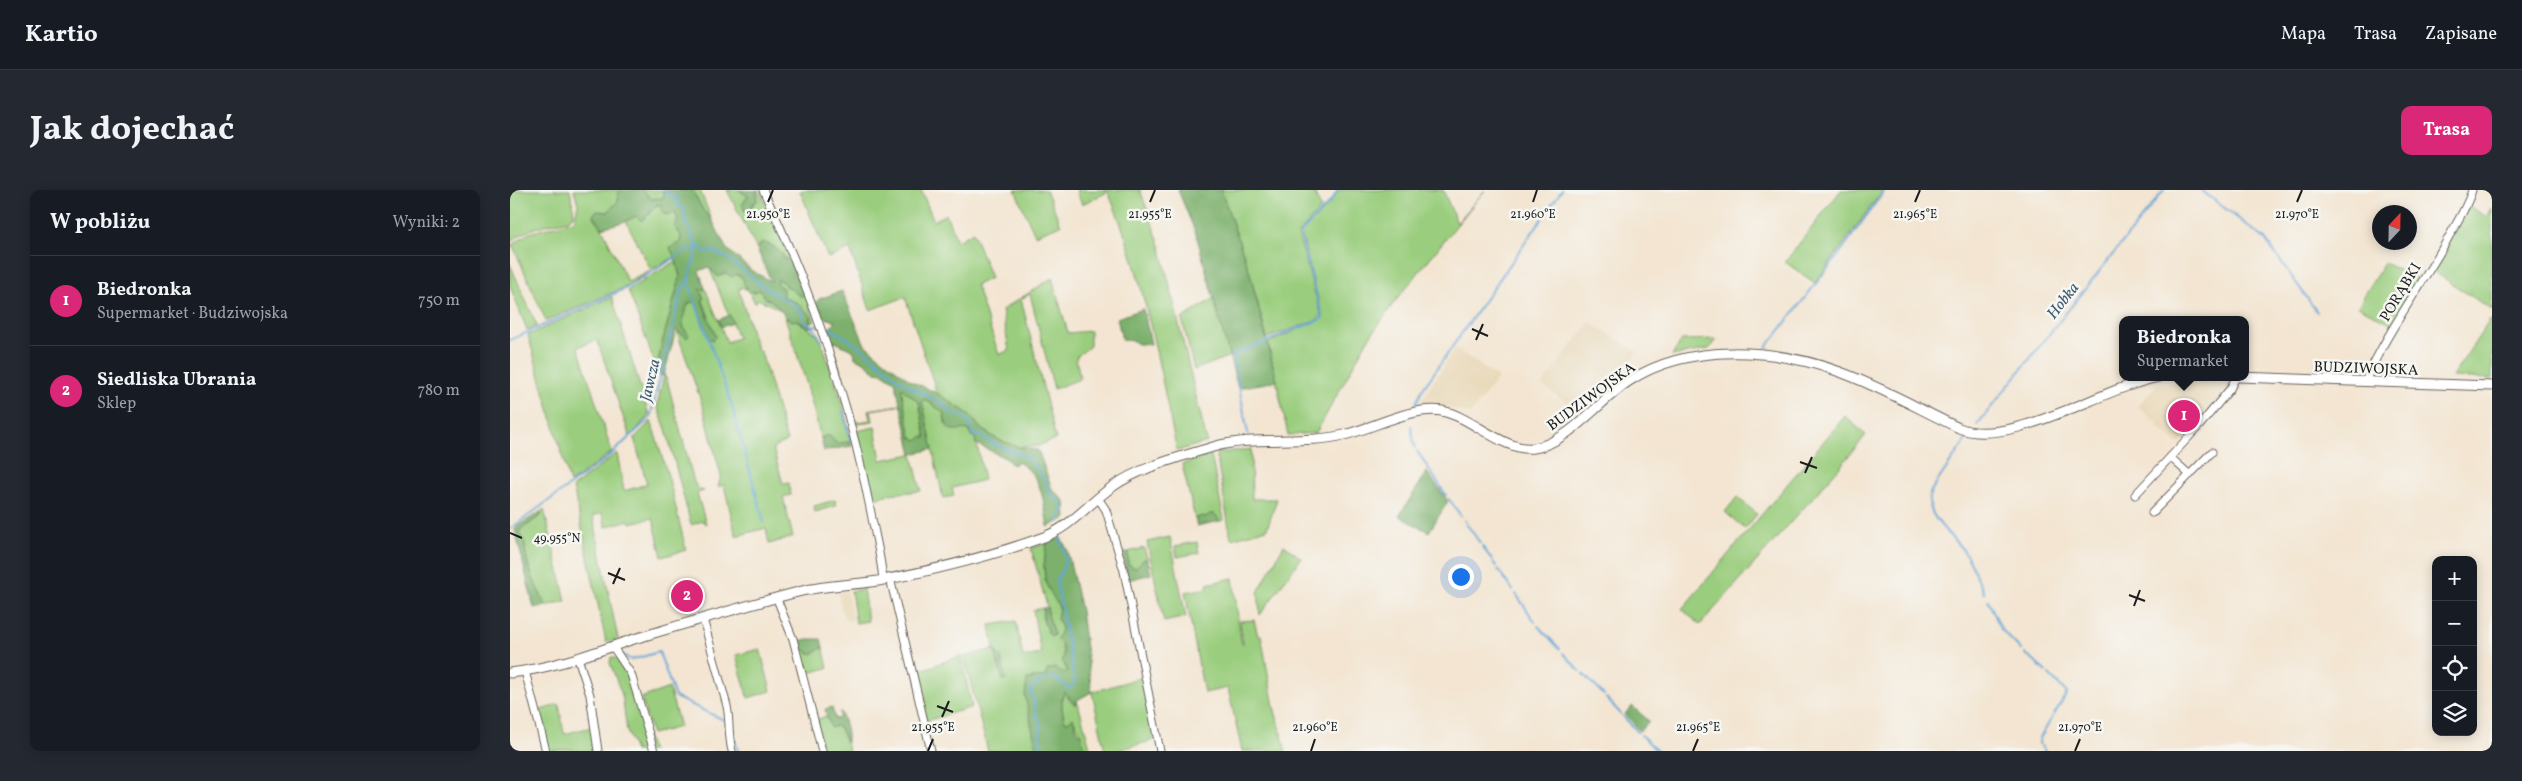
<!DOCTYPE html>
<html lang="pl">
<head>
<meta charset="utf-8">
<style>
  :root { --surface:#171b24; --page:#242831; --text:#f1f3f6; --muted:#9ea1a6; --line:#363941; --accent:#db2777 }
  body { margin:0; font-family:Vollkorn,serif; background:var(--page); color:var(--text) }
  .controls { position:absolute; right:15px; bottom:15px; display:grid; overflow:hidden; border-radius:10px; box-shadow:0 2px 12px #0003 }
  .controls button { width:45px; height:45px; display:grid; place-items:center; padding:0; border:0; border-bottom:1px solid var(--line); background:var(--surface); color:var(--text); font:25px sans-serif }
  .compass { position:absolute; left:1862px; top:15px; width:45px; height:45px; border-radius:50%; background:var(--surface); box-shadow:0 2px 12px #0003; rotate:22deg }
  .you { position:absolute; left:950px; top:386px; width:18px; height:18px; margin:-12px; border:4px solid #fff; border-radius:50%; background:#1a73e8; box-shadow:0 0 0 8px #1a73e833 }
  .badge { display:grid; place-items:center; width:32px; height:32px; border-radius:50%; background:var(--accent); color:#fff; font-size:16px; font-weight:700 }
  .pin { position:absolute; translate:-50% -50%; border:2px solid #fff; box-shadow:0 1px 5px #0006 }
  .popup { position:absolute; left:1609px; top:126px; width:130px; height:65px; box-sizing:border-box; display:grid; place-content:center; border-radius:10px; background:var(--surface); filter:drop-shadow(0 1px 4px #0005); font-size:16px; white-space:nowrap; color:var(--muted) }
  .popup b { font-size:19px; color:var(--text) }
  .popup::after { content:''; position:absolute; left:50%; top:100%; margin-left:-10px; border:10px solid transparent; border-top-color:var(--surface) }
  .list { margin:0; padding:0; list-style:none }
  h2 { display:flex; justify-content:space-between; align-items:center; height:65px; margin:0; padding:0 20px; font-size:21px }
  h2 small { font-size:16px; font-weight:400; color:var(--muted) }
  .list li { display:grid; grid-template-columns:32px 1fr auto; gap:15px; align-items:center; box-sizing:border-box; height:90px; padding:0 20px; border-top:1px solid var(--line) }
  .list b { display:block; font-size:19px; white-space:nowrap }
  .list p { margin:0; font-size:16px; white-space:nowrap; color:var(--muted) }
  .list em { font-size:16px; font-style:normal; color:var(--muted) }
  .icon { flex:none; width:28px; height:28px; fill:none; stroke:currentColor; stroke-width:2; stroke-linecap:round; stroke-linejoin:round }
  .map { position:relative; flex:none; width:1982px; height:561px; overflow:hidden; border-radius:10px }
  header { display:flex; align-items:center; gap:30px; box-sizing:border-box; height:70px; padding:0 25px; background:var(--surface); border-bottom:1px solid var(--line) }
  header strong { font-size:24px }
  nav { display:flex; gap:28px; margin-inline-start:auto; font-size:18px }
  .intro { display:flex; align-items:center; justify-content:space-between; box-sizing:border-box; height:120px; padding:0 30px }
  h1 { margin:0; font-size:35px }
  .button { padding:12px 22px; border-radius:10px; background:var(--accent); color:#fff; font-size:18px; font-weight:700 }
  main { display:flex; gap:30px; padding:0 30px }
  aside { flex:1; background:var(--surface); border-radius:10px; box-shadow:0 2px 12px #0003 }
  .map>svg:first-child { display:block }
</style>
</head>
<body>
<header>
<strong>Kartio</strong>
<nav><a>Mapa</a><a>Trasa</a><a>Zapisane</a></nav>
</header>
<div class="intro"><h1>Jak dojechać</h1><a class="button">Trasa</a></div>
<main>
<aside>
<h2>W pobliżu<small>Wyniki: 2</small></h2>
<ul class="list">
<li><span class="badge">1</span><div><b>Biedronka</b><p>Supermarket · Budziwojska</p></div><em>750 m</em></li>
<li><span class="badge">2</span><div><b>Siedliska Ubrania</b><p>Sklep</p></div><em>780 m</em></li>
</ul>
</aside>
<div class="map">
<svg width="1982" height="561" viewBox="0 0 1982 561">
  <rect width="100%" height="100%" fill="#f6f6f2"/>
  <filter id="ink" filterUnits="userSpaceOnUse"><feTurbulence type="fractalNoise" baseFrequency=".02" numOctaves="2"/><feDisplacementMap in="SourceGraphic" scale="10" xChannelSelector="R" yChannelSelector="G"/><feConvolveMatrix kernelMatrix="1 2 1 2 8 2 1 2 1" color-interpolation-filters="sRGB"/></filter>
  <filter id="wash" filterUnits="userSpaceOnUse"><feTurbulence type="fractalNoise" baseFrequency=".0096" numOctaves="4" result="noise"/><feDisplacementMap in="SourceGraphic" scale="20" xChannelSelector="R" yChannelSelector="G"/><feGaussianBlur stdDeviation="1.12" result="paint"/><feColorMatrix in="noise" values="0 0 0 0 0 0 0 0 0 0 0 0 0 0 0 0 0 1.4 0 .05"/><feComposite in="paint" operator="in"/></filter>
  <g filter="url(#wash)">
    <rect width="100%" height="100%" fill="#f3e5d1"/>
    <path fill="#e9d9ba" d="M 1080,132 L 1127,162 L 1105,193 L 1070,221 L 1031,195 Z
      M 945,158 L 988,188 L 960,224 L 922,213 L 910,213 Z
      M 1684,192 L 1723,193 L 1669,255 L 1647,236 L 1649,232 L 1644,231 L 1628,216 L 1647,194 Z
      M 337,401 L 343,430 L 334,430 L 328,402 Z"/>
    <path fill="#9acd7d" stroke="#5b744c" d="M 0,0 L 60,0 L 64,24 L 59,30 C 33,36 23,35 0,52 Z
      M 64,0 L 108,0 L 108,11 L 98,22 L 90,21 L 85,30 L 92,38 L 118,92 L 141,80 L 116,31 L 126,26 L 138,26 L 145,16 L 152,14 L 155,25 L 165,23 L 168,30 L 165,36 L 171,46 L 170,52 L 160,58 L 165,67 L 141,80 L 118,96 L 36,131 L 3,56 L 0,56 L 19,43 L 64,31 L 68,14 Z
      M 133,0 L 153,0 L 154,8 L 141,9 Z
      M 182,0 L 190,0 L 201,28 L 193,20 Z
      M 217,0 L 229,0 L 238,6 L 233,19 L 236,22 L 239,22 L 248,6 L 246,0 L 249,0 L 281,70 L 275,69 C 270,60 262,54 252,53 L 247,59 Z
      M 294,0 L 411,0 L 424,31 L 436,24 L 447,51 L 463,42 L 481,88 L 466,95 L 489,165 L 499,160 L 492,120 L 542,88 L 558,143 L 580,141 L 580,156 L 566,167 L 570,189 L 544,199 L 520,104 L 511,109 L 546,249 L 528,256 L 508,257 L 487,249 L 471,239 L 460,225 L 427,203 L 395,107 L 360,120 L 340,59 L 318,68 L 290,1 Z
      M 505,0 L 536,0 L 551,35 L 525,45 Z
      M 566,0 L 630,0 L 650,55 L 697,252 L 667,261 C 648,174 634,84 598,2 L 572,14 Z
      M 711,0 L 803,0 L 811,18 L 788,44 L 811,124 L 807,130 L 757,148 L 739,80 Z
      M 829,0 L 933,0 L 947,33 L 975,0 L 883,114 L 857,151 L 806,243 L 778,245 L 758,153 L 813,128 L 791,43 L 814,20 Z
      M 1331,0 L 1373,0 L 1305,93 L 1275,72 Z
      M 1959,16 L 1977,27 L 1982,18 L 1982,120 L 1923,81 Z
      M 166,71 L 170,87 L 151,157 L 147,179 L 118,100 Z
      M 1874,73 L 1911,90 L 1884,135 L 1848,116 Z
      M 0,74 L 27,136 L 17,140 L 0,96 Z
      M 199,77 C 206,80 231,84 233,89 C 235,93 235,96 238,100 L 231,97 L 229,101 L 247,159 L 251,162 L 277,251 L 263,258 L 273,294 L 279,293 L 281,305 L 273,307 L 283,347 L 259,354 L 256,338 L 226,346 L 214,295 L 208,297 L 211,286 L 194,220 L 167,142 L 179,145 C 169,135 171,124 179,113 L 185,111 L 194,138 L 199,127 L 188,97 L 194,100 L 195,98 L 217,152 L 228,148 Z
      M 267,88 L 280,99 L 296,105 L 305,131 L 301,132 L 301,126 C 289,117 263,106 267,88 Z
      M 250,100 L 256,109 L 260,110 L 273,121 L 248,109 L 245,113 L 240,103 Z
      M 102,107 L 139,225 L 120,247 L 87,150 L 68,157 L 102,262 L 60,293 L 18,145 Z
      M 704,108 L 720,166 L 684,180 L 672,129 Z
      M 275,127 L 283,131 L 286,130 L 308,145 L 314,159 L 332,212 L 342,252 L 326,253 L 314,246 L 311,249 L 297,195 Z
      M 1980,130 L 1982,131 L 1982,189 L 1942,187 Z
      M 1206,149 L 1199,159 L 1162,166 L 1172,150 Z
      M 321,150 L 328,152 L 324,152 L 323,155 L 345,231 L 349,232 L 360,230 L 358,220 L 391,215 L 361,220 L 363,231 L 345,235 Z
      M 154,185 L 157,190 L 184,292 L 188,299 L 194,301 L 187,303 L 196,334 L 192,331 L 181,335 L 156,239 L 147,216 Z
      M 390,197 L 409,212 L 416,249 L 405,250 L 401,247 Z
      M 416,210 L 434,223 L 435,233 L 459,240 L 466,249 L 474,290 L 442,298 L 444,306 L 433,308 L 412,211 Z
      M 1335,226 L 1356,245 L 1329,278 L 1190,435 L 1172,419 Z
      M 141,231 L 159,289 L 176,360 L 152,367 L 143,328 L 120,333 L 119,330 L 96,337 L 92,323 L 83,326 L 108,449 L 96,452 L 63,297 L 107,263 L 114,301 L 137,294 L 124,248 Z
      M 365,237 L 371,270 L 402,264 L 411,301 L 379,304 L 362,310 L 347,241 Z
      M 741,259 L 742,309 L 767,309 L 757,339 L 721,349 L 706,263 Z
      M 701,265 L 714,330 L 710,331 L 705,324 L 685,329 L 672,274 Z
      M 1227,307 L 1247,324 L 1235,339 L 1215,322 Z
      M 325,310 L 326,316 L 305,322 L 304,316 Z
      M 34,319 L 56,411 L 36,416 C 26,397 16,375 15,356 C 15,349 10,347 9,341 L 32,325 L 30,322 Z
      M 660,347 L 676,427 L 654,432 L 637,352 Z
      M 687,352 L 689,363 L 667,367 L 665,356 Z
      M 537,353 C 535,367 532,380 536,394 C 539,401 549,410 549,418 C 549,427 548,429 552,437 L 549,446 L 557,480 L 556,483 L 544,478 L 523,537 L 527,561 L 478,561 L 454,467 L 484,459 L 480,435 L 506,431 L 513,467 L 531,464 L 523,420 L 533,418 L 532,428 L 538,439 L 537,441 L 541,446 L 544,444 L 538,430 L 538,420 L 521,358 Z
      M 774,355 L 791,368 L 750,425 L 748,402 Z
      M 634,358 L 638,371 L 634,369 L 625,378 L 618,374 L 618,362 Z
      M 723,388 L 731,451 L 733,454 L 730,431 L 744,430 L 748,446 L 751,445 L 764,517 L 776,561 L 732,561 L 718,498 L 694,503 L 675,402 L 698,398 L 697,394 Z
      M 353,399 L 358,431 L 346,433 L 341,401 Z
      M 289,451 L 292,458 L 307,460 L 313,457 L 318,478 L 294,484 L 287,452 Z
      M 250,459 L 261,501 L 238,508 L 226,465 Z
      M 451,466 L 462,517 L 416,531 L 405,482 Z
      M 101,467 L 110,470 L 116,479 L 142,561 L 125,561 L 117,541 L 112,505 L 100,473 Z
      M 633,487 L 644,550 L 605,561 L 595,561 L 582,502 Z
      M 159,498 L 170,537 L 142,544 L 131,508 Z
      M 555,502 L 560,511 L 565,514 L 567,510 L 581,561 L 575,561 L 572,557 L 571,544 L 563,529 L 558,532 L 554,531 C 553,521 549,509 555,502 Z
      M 49,514 L 54,544 L 82,537 L 86,561 L 63,561 L 62,559 L 38,561 L 28,521 Z
      M 317,526 L 321,538 L 325,536 L 330,538 L 339,561 L 313,561 L 305,530 Z"/>
    <path fill="#7bb06c" stroke="#4c6644" fill-rule="evenodd" d="M 108,0 L 133,0 L 141,9 L 154,8 L 153,0 L 182,0 L 193,20 L 201,28 L 216,58 L 242,81 L 261,91 L 247,59 L 252,52 C 262,54 270,60 275,69 L 281,70 L 296,105 L 290,106 L 268,89 L 267,94 L 273,98 L 273,107 L 288,113 L 301,126 L 300,138 L 286,130 L 283,131 L 275,127 C 272,120 264,110 256,109 L 250,100 L 240,103 L 234,94 L 233,88 L 227,84 L 222,87 L 215,83 L 208,87 L 199,77 L 189,81 L 195,98 L 194,100 L 189,98 L 194,108 L 192,111 L 206,147 L 203,150 L 198,148 L 185,112 L 179,113 C 174,125 168,133 179,145 L 177,148 L 166,140 L 154,185 L 150,186 L 147,179 L 151,157 L 170,87 L 166,71 L 160,58 L 170,52 L 171,46 L 165,36 L 168,30 L 165,23 L 155,25 L 151,20 L 151,14 L 145,16 L 133,30 L 130,30 L 126,26 L 116,31 L 92,38 L 83,25 L 86,21 L 98,22 L 108,11 Z
      M 229,0 L 247,1 L 247,11 L 242,14 L 242,19 L 238,22 L 236,22 L 232,15 L 238,6 Z
      M 668,0 L 711,0 L 739,80 L 767,191 L 728,198 L 686,44 Z
      M 332,101 L 355,155 L 380,175 L 401,191 L 427,203 L 460,225 L 471,239 L 487,249 L 508,257 L 528,260 L 542,299 L 555,311 L 556,328 L 538,337 C 533,311 533,286 508,272 L 502,275 L 497,269 L 465,253 L 466,249 L 460,245 L 459,240 C 443,238 437,247 434,223 L 416,210 L 412,211 L 423,259 L 402,264 L 385,191 L 372,183 L 366,182 L 354,172 L 345,168 L 344,161 L 321,150 L 317,141 L 325,132 L 312,126 L 306,112 L 309,109 ZM 391,198 L 409,212 L 416,248 L 412,246 L 408,250 L 401,247 Z
      M 633,119 L 641,154 L 627,154 L 624,151 L 612,150 L 607,128 Z
      M 220,125 L 223,133 L 211,137 L 208,130 Z
      M 319,245 L 326,253 L 342,252 L 342,256 L 314,261 L 311,249 Z
      M 917,282 L 938,311 L 919,342 L 889,326 Z
      M 30,322 L 32,324 L 9,341 C 10,347 15,349 15,356 C 16,375 26,397 36,416 L 24,418 L 5,340 L 6,337 Z
      M 699,324 L 705,324 L 710,331 L 687,336 L 685,329 L 692,326 L 696,327 Z
      M 551,348 L 557,359 L 571,421 L 582,502 L 567,510 L 565,515 L 555,502 C 549,509 553,522 554,530 L 558,532 L 563,528 L 567,541 L 571,544 L 575,561 L 527,561 L 515,506 L 517,489 L 536,486 L 537,480 L 544,478 L 556,483 L 557,480 L 552,470 C 556,463 553,455 547,449 L 552,437 L 547,429 L 549,417 L 537,396 L 535,389 L 534,375 L 537,353 Z
      M 618,362 L 618,374 L 625,378 L 634,369 L 638,371 L 641,384 L 618,390 L 612,363 Z
      M 536,417 L 544,445 L 543,446 L 539,444 L 537,436 L 534,434 L 533,418 Z
      M 297,449 L 311,449 L 313,457 L 302,464 L 296,462 L 289,451 Z
      M 484,459 L 491,468 L 496,490 L 493,491 Z
      M 1122,516 L 1139,531 L 1130,541 L 1115,524 Z
      M 322,517 L 325,529 L 330,528 L 330,521 C 335,531 338,542 337,553 L 330,538 L 325,536 L 321,538 L 315,519 Z"/>
    <g fill="none" stroke-linecap="round" stroke-linejoin="round">
      <path stroke="#65a7d9" stroke-width="2" d="M 1691,0 L 1755,49 L 1807,122
        M 188,54 L 193,61 L 208,62 L 209,65 L 216,67 L 253,96 L 285,116 L 291,121 L 294,132 L 303,136 L 308,135
        M 178,91 L 221,213 L 254,332
        M 312,136 C 338,144 370,174 391,191 C 407,203 429,207 442,224 L 448,224 L 459,231 L 463,245 L 471,245 L 482,253 L 520,269 L 536,292 L 539,302 L 552,314 L 553,320 L 548,332
        M 303,137 L 312,152
        M 319,140 L 319,147 L 345,236
        M 0,150 L 115,99 L 179,59 L 187,58
        M 1256,158 L 1329,64 L 1375,0
        M 905,216 L 912,200 L 1052,0
        M 333,221 L 340,250
        M 1467,235 L 1654,0
        M 901,236 L 905,257
        M 346,242 L 348,250
        M 738,244 L 723,165 L 811,129 L 812,125 L 790,43 L 821,11 L 828,0
        M 1457,248 L 1421,301 C 1411,324 1444,346 1455,363 C 1463,375 1468,390 1474,403
        M 907,261 L 936,305
        M 939,309 L 951,326
        M 954,330 L 970,353
        M 0,339 L 97,268 L 140,228 L 172,99 L 178,90 L 188,56 L 181,46 L 182,41 L 176,35 L 174,19 L 165,12 L 168,10 L 166,6 L 158,6 L 155,0
        M 972,356 L 986,376
        M 988,380 L 1003,400
        M 1006,404 L 1025,432
        M 1478,410 L 1491,439 L 1511,460
        M 1028,436 L 1050,459
        M 110,463 L 121,470 L 149,462 L 165,507 L 214,530
        M 1053,463 L 1070,481
        M 1515,463 L 1536,482
        M 61,475 L 67,474
        M 1073,484 L 1094,505
        M 18,486 L 55,477
        M 0,488 L 9,487
        M 1096,508 L 1111,524
        M 1113,526 L 1128,542
        M 222,539 L 228,561
        M 1131,545 L 1147,561
        M 1529,554 L 1530,548 L 1557,503 L 1539,485
        M 1531,556 L 1535,561
        M 536,561 L 529,552 L 531,535 C 523,525 527,512 520,501 C 526,492 533,488 544,487 L 559,499 L 565,492 L 546,389 L 552,382 L 556,368 L 549,346"/>
    </g>
  </g>
  <g filter="url(#ink)">
    <g fill="none" stroke-linecap="round" stroke-linejoin="round">
      <g stroke="#67625b" stroke-width="9">
        <path id="minor" d="M 253,0 C 303,103 339,210 361,323 C 365,345 371,367 373,390
          M 1855,192 C 1876,143 1910,98 1936,52 C 1945,35 1957,18 1962,0
          M 1660,267 L 1680,285
          M 1625,305 L 1690,235 L 1720,199 L 1726,187
          M 588,308 L 596,320 L 614,381 L 650,561
          M 1642,323 L 1702,262
          M 380,388 L 421,561
          M 267,409 L 283,449 L 312,561
          M 193,429 L 217,516 C 220,531 218,545 222,561
          M 103,457 L 121,484 L 144,561
          M 68,468 L 80,505 L 88,561
          M 15,481 L 36,561"/>
      </g>
      <g stroke="#67625b" stroke-width="11">
        <path id="tertiary" d="M 1729,187 L 1982,196
          M 0,483 C 44,478 85,462 127,448 C 181,432 237,415 292,401 C 317,395 343,395 368,391 C 420,381 484,365 534,347 C 562,336 578,314 602,297 C 630,277 670,267 703,257 C 745,245 791,255 834,245 C 863,238 902,216 932,221 C 962,227 994,262 1024,258 C 1058,253 1091,209 1119,191 C 1179,152 1265,158 1330,182 C 1371,197 1409,219 1449,238 C 1499,259 1592,198 1648,187"/>
      </g>
      <use href="#minor" stroke="#fff" stroke-width="7"/>
      <use href="#tertiary" stroke="#fff" stroke-width="9"/>
    </g>
  </g>
  <path fill="none" stroke="#1c1c1c" stroke-width="2" d="M 258,12 L 263,0M 640,12 L 645,0M 1023,12 L 1027,0M 1405,12 L 1410,0M 1787,12 L 1792,0M 962,139 L 978,146M 966,150 L 973,134M 1290,272 L 1307,278M 1295,283 L 1302,267M 0,343 L 12,348M 98,383 L 115,390M 103,394 L 110,378M 1619,405 L 1635,411M 1624,416 L 1630,400M 427,516 L 443,522M 432,527 L 439,511M 418,561 L 423,549M 801,561 L 805,549M 1183,561 L 1188,549M 1565,561 L 1570,549"/>
  <g text-anchor="middle" stroke-width="5" stroke-linejoin="round" paint-order="stroke">
    <g font-size="15" fill="#1c1c1c" stroke="#f6f6f2">
      <text transform="translate(1890 102) rotate(-59)" y="5">PORĄBKI</text>
      <text transform="translate(1856 178) rotate(2)" y="5">BUDZIWOJSKA</text>
      <text transform="translate(1081 206) rotate(-36)" y="5">BUDZIWOJSKA</text>
    </g>
    <g font-size="16" font-style="italic" fill="#3d5b71" stroke="#f6f6f2">
      <text transform="translate(1552 110) rotate(-52)" y="6">Hobka</text>
      <text transform="translate(139 190) rotate(-77)" y="6">Jawcza</text>
    </g>
  </g>
  <g font-size="12" text-anchor="middle" fill="#1c1c1c" stroke="#f6f6f2" stroke-width="5" stroke-linejoin="round" paint-order="stroke">
    <text x="258" y="28">21.950°E</text>
    <text x="640" y="28">21.955°E</text>
    <text x="1023" y="28">21.960°E</text>
    <text x="1405" y="28">21.965°E</text>
    <text x="1787" y="28">21.970°E</text>
    <text x="47" y="352">49.955°N</text>
    <text x="423" y="541">21.955°E</text>
    <text x="805" y="541">21.960°E</text>
    <text x="1188" y="541">21.965°E</text>
    <text x="1570" y="541">21.970°E</text>
  </g>
</svg>
<div class="controls">
<button>+</button>
<button>−</button>
<button><svg class="icon" aria-label="locate" viewBox="0 0 24 24"><circle cx="12" cy="12" r="6"/><path d="M12 2v4M12 18v4M2 12h4M18 12h4"/></svg></button>
<button><svg class="icon" aria-label="layers" viewBox="0 0 24 24"><path d="M12 4l9 5-9 5-9-5zM3 14l9 5 9-5"/></svg></button>
</div>
<svg class="compass" viewBox="-18 -18 36 36"><path d="M0-13l5 13h-10z" fill="#e53935"/><path d="M0 13l5-13h-10z" fill="#9ea1a6"/></svg>
<div class="you"></div>
<div class="pin badge" style="left:1674px;top:226px">1</div>
<div class="popup"><b>Biedronka</b>Supermarket</div>
<div class="pin badge" style="left:177px;top:406px">2</div>
</div>
</main>
</body>
</html>
